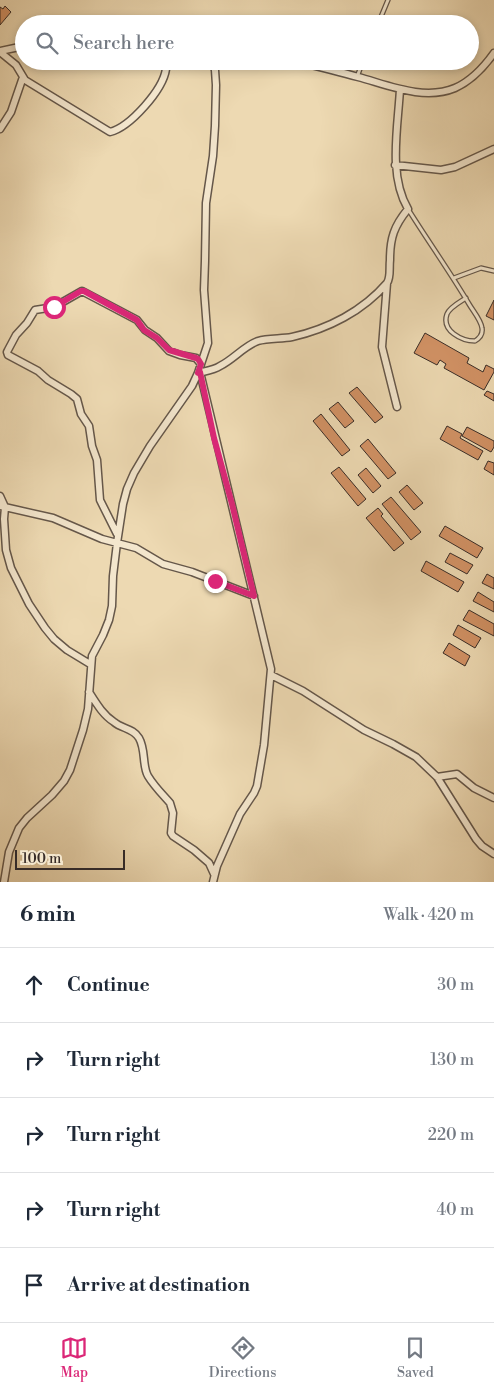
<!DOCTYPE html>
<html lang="en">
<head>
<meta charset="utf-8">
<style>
  :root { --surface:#fff; --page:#f6f6f7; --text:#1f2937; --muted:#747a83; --line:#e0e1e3; --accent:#db2777 }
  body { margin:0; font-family:"Libre Bodoni",serif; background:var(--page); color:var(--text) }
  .scale { position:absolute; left:15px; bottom:12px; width:110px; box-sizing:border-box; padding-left:5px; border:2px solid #382c27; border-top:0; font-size:14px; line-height:18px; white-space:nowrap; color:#382c27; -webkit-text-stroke:4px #f3e6cd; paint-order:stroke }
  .stop { position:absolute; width:15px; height:15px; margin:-11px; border:4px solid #db2777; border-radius:50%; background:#fff }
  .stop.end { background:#db2777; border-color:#fff; box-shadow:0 1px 5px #0008 }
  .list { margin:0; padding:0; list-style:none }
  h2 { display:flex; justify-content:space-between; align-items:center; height:65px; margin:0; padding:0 20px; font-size:21px }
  h2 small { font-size:16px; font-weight:400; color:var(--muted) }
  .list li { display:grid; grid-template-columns:32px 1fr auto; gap:15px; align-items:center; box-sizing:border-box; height:75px; padding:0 20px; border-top:1px solid var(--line) }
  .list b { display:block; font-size:19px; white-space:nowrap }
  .list em { font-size:16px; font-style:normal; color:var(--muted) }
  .icon { flex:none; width:28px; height:28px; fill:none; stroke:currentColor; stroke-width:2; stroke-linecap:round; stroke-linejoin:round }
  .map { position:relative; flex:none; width:494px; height:882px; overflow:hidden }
  .search { position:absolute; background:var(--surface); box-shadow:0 2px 8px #0003; left:15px; right:15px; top:15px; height:55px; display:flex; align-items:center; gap:12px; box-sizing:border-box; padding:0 18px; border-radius:28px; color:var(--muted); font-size:19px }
  .sheet { height:440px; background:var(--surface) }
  nav { display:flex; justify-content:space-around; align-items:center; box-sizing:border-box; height:70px; border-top:1px solid var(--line); background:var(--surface); font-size:14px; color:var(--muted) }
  nav a { display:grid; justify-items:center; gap:2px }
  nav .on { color:var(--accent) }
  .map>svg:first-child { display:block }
</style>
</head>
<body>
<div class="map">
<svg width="494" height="882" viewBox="0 0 494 882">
  <rect width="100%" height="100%" fill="#edd9b2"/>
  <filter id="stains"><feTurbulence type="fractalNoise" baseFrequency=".004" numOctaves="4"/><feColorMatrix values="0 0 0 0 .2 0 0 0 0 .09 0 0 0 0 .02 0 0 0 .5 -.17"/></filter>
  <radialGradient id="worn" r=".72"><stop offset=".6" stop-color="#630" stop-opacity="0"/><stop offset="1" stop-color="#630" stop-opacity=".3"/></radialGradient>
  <path fill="#d29265" stroke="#382c27" d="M 5,6 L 11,12 L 0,25 L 0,7 L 3,9 Z
    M 494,300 L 494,320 L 486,316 Z
    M 425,333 L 469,358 L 467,363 L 483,372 L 486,365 L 494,369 L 494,372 L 484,390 L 444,368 L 446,364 L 440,360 L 437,365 L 414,353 Z
    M 357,387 L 383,417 L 375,423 L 349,393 Z
    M 487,391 L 494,394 L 494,401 L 484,395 Z
    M 338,402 L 354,421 L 345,428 L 329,409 Z
    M 321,414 L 350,450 L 342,456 L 313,421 Z
    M 447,426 L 462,434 L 460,438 L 483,451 L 478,460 L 440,439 Z
    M 467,427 L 494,441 L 494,447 L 491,452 L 462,436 Z
    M 368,439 L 396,473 L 388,479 L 360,446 Z
    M 488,461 L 494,463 L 494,475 L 484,469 Z
    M 339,467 L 366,499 L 358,506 L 331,473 Z
    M 366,468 L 381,486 L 373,493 L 358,475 Z
    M 407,485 L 423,503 L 414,510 L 399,492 Z
    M 391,497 L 421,532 L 411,540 L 382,504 Z
    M 378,508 L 383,514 L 381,516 L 404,543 L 394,551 L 366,518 Z
    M 445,526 L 483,548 L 477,558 L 439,536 Z
    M 450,553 L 473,565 L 467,574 L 445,562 Z
    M 426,561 L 464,582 L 458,592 L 421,571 Z
    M 487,574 L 494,578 L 494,589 L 482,583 Z
    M 478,592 L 494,602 L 494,612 L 473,601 Z
    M 469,610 L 494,624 L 494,636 L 463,620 Z
    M 458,625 L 481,638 L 475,648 L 453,635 Z
    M 449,643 L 470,656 L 465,666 L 443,653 Z"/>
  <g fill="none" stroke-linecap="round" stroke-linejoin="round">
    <g stroke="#65574a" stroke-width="5.5">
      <path id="service" d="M 378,24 L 388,0
        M 357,77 L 363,61
        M 408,209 C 428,241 450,272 469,304 C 473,311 481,320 482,328 C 483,334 480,338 475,341 C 462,341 441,331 447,314 C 450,307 460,302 466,298
        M 454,278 L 481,268 L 494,271"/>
    </g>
    <g stroke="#65574a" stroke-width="9">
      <path id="minor" d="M 0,51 L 24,46
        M 0,52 L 16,65 L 25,80 L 110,132 C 130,127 163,90 166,69 L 161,61
        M 295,61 C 316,66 337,71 358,77 C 388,85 424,101 455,88 C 471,81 484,67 494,53
        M 0,129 L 11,112 L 23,77
        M 395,165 L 441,170 L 455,167 L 494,149
        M 387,283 L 382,347 L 397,407
        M 200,372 L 271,669 L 264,745 L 257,786 L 254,793 L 240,814 L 217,866 L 213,882
        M 198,373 C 206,371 214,370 220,366 C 234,359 244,346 258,341 C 268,338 282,339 292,337 C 328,329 363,311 387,283 C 391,277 389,268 390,260 C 390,238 394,226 408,209 C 388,175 398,127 400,89
        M 0,496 L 5,507 L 4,519 L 6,550 L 11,568 L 29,604 L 45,628 L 54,639 L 67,650 L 90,664
        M 0,506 L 53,518 L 102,539 L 136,548 L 163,564 L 192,572 L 254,596
        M 117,534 L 100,500 L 97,460 L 92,446 L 89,426 L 81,414 L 77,399 L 71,394 L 48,380 L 38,371 L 8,355 L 7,352 L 8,350 L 16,335 L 27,323 L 35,310 L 54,307 L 82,291 L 137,320 L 145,330 L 157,338 L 169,351 L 180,355 L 196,358 L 201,364
        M 271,675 L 303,691 L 364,730 L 393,744 L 416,757 L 437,777 L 476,839 L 482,846 L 494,854
        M 89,692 C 96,703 103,715 114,722 C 122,729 133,728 139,738 C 146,750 142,766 148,776 C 154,786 163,795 170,803 L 173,813 L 171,833 L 173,836 L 194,850 L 209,863 L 214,874
        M 437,777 L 457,774 L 474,788 L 494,798
        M 4,882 L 9,852 L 19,828 L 27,818 L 52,795 L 64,781 L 70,770 L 83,730 L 88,709 L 92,656 L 103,635 L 109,620 L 112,606 L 113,576 L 117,543 L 123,504 L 127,489 L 134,473 L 150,446 L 192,386 L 198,373 L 208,343 L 204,290 L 205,261 L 206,203 L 213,156 L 215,126 L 216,85 L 215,70 L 212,61"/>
    </g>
    <use href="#service" stroke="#f3e6cd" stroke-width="3"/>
    <use href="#minor" stroke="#f3e6cd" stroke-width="6"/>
  </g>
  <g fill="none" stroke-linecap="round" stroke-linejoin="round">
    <path stroke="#db2777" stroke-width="6" d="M 54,307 L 81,291 L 84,291 L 137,320 L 144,330 L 157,338 L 169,350 L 196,358 L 198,359 L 201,364 L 198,373 L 200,372 L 214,438 L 232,504 L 254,596 L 215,581"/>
  </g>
  <rect width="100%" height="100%" filter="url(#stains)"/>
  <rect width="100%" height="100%" fill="url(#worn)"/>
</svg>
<div class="scale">100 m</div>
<div class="stop" style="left:54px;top:307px"></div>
<div class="stop end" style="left:215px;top:581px"></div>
<div class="search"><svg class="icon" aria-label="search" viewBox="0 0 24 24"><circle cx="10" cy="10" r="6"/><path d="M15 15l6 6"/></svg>Search here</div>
</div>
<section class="sheet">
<h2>6 min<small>Walk · 420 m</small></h2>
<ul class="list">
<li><svg class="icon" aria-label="ahead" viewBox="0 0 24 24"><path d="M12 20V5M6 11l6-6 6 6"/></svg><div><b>Continue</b></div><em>30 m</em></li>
<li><svg class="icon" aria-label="right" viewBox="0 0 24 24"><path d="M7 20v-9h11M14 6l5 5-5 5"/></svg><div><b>Turn right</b></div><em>130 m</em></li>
<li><svg class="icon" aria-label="right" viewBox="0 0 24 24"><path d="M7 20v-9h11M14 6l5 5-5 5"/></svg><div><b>Turn right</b></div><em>220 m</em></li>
<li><svg class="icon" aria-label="right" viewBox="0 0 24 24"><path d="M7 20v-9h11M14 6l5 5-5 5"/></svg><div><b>Turn right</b></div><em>40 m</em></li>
<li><svg class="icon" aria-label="arrive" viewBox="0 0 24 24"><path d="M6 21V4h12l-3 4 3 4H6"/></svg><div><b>Arrive at destination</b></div></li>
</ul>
</section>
<nav>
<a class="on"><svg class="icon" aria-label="map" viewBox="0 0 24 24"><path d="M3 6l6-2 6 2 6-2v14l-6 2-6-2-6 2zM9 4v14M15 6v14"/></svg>Map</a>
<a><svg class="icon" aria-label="directions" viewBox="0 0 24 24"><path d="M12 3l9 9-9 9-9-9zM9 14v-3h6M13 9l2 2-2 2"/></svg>Directions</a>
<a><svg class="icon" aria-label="saved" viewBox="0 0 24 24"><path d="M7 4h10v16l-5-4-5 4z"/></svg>Saved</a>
</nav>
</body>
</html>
